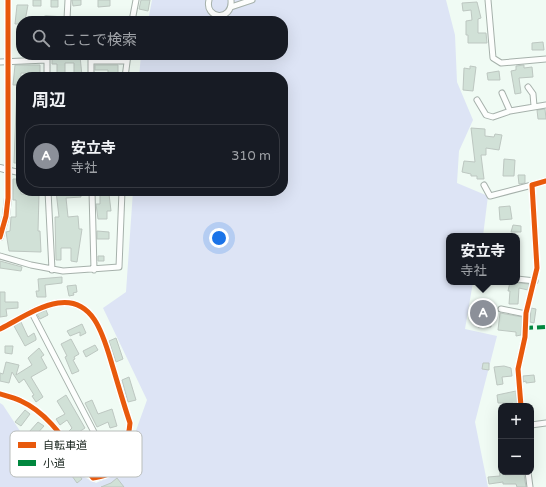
<!DOCTYPE html>
<html lang="ja">
<head>
<meta charset="utf-8">
<style>
  :root { --surface:#171b24; --page:#20242c; --text:#f1f3f6; --muted:#9ea1a6; --line:#363941; --accent:#8c9099 }
  body { margin:0; font-family:"Varela Round","Noto Sans JP",sans-serif; background:var(--page); color:var(--text) }
  .controls { position:absolute; right:12px; bottom:12px; display:grid; overflow:hidden; border-radius:8px; box-shadow:0 4px 16px #0002 }
  .controls button { width:36px; height:36px; display:grid; place-items:center; padding:0; border:0; border-bottom:1px solid var(--line); background:var(--surface); color:var(--text); font:20px sans-serif }
  .you { position:absolute; left:219px; top:238px; width:14px; height:14px; margin:-10px; border:3px solid #fff; border-radius:50%; background:#1a73e8; box-shadow:0 0 0 6px #1a73e833 }
  .badge { display:grid; place-items:center; width:26px; height:26px; border-radius:50%; background:var(--accent); color:#fff; font-size:13px; font-weight:700 }
  .pin { position:absolute; translate:-50% -50%; border:2px solid #fff; box-shadow:0 1px 4px #0006 }
  .popup { position:absolute; left:446px; top:233px; width:74px; height:52px; box-sizing:border-box; display:grid; place-content:center; border-radius:8px; background:var(--surface); filter:drop-shadow(0 1px 3px #0005); font-size:13px; white-space:nowrap; color:var(--muted) }
  .popup b { font-size:15px; color:var(--text) }
  .popup::after { content:''; position:absolute; left:50%; top:100%; margin-left:-8px; border:8px solid transparent; border-top-color:var(--surface) }
  .list { margin:0; padding:0; list-style:none }
  h2 { display:flex; justify-content:space-between; align-items:center; height:52px; margin:0; padding:0 16px; font-size:17px }
  h2 small { font-size:13px; font-weight:400; color:var(--muted) }
  .list li { display:grid; grid-template-columns:26px 1fr auto; gap:12px; align-items:center; box-sizing:border-box; height:64px; margin:0 8px 8px; padding:0 8px; border:1px solid var(--line); border-radius:16px }
  .list b { display:block; font-size:15px; white-space:nowrap }
  .list p { margin:0; font-size:13px; white-space:nowrap; color:var(--muted) }
  .list em { font-size:13px; font-style:normal; color:var(--muted) }
  .icon { flex:none; width:22px; height:22px; fill:none; stroke:currentColor; stroke-width:2; stroke-linecap:round; stroke-linejoin:round }
  .map { position:relative; flex:none; width:546px; height:487px; overflow:hidden }
  .search { position:absolute; background:var(--surface); box-shadow:0 4px 16px #0002; left:16px; top:16px; width:272px; height:44px; display:flex; align-items:center; gap:10px; box-sizing:border-box; padding:0 14px; border-radius:16px; color:var(--muted); font-size:15px }
  .panel { position:absolute; background:var(--surface); box-shadow:0 4px 16px #0002; left:16px; top:72px; width:272px; height:124px; border-radius:16px }
  .map>svg:first-child { display:block }
</style>
</head>
<body>
<div class="map">
<svg width="546" height="487" viewBox="0 0 546 487">
  <rect width="100%" height="100%" fill="#f0fbf4"/>
  <path fill="#dde4f5" d="M 152,0 L 446,0 L 455,35 L 457,82 L 473,120 L 459,151 L 457,183 L 488,196 L 483,236 L 449,236 L 449,282 L 473,282 L 465,329 L 497,336 L 475,422 L 488,487 L 0,487 L 0,403 L 3,405 L 20,431 L 56,463 L 96,483 L 121,472 L 147,400 L 103,308 L 126,292 L 133,191 L 283,191 L 283,77 L 139,77 L 141,55 L 283,55 L 283,21 L 148,21 Z"/>
  <path fill="#d1e1d7" stroke="#bdc7c1" d="M 33,0 L 41,0 L 41,6 L 33,6 Z
    M 51,0 L 58,0 L 58,7 L 51,7 Z
    M 72,0 L 81,0 L 81,5 L 73,6 Z
    M 98,0 L 110,0 L 110,6 L 98,7 Z
    M 141,0 L 150,0 L 148,11 L 139,9 Z
    M 477,2 L 481,18 L 478,19 L 478,33 L 486,33 L 487,43 L 468,43 L 468,35 L 466,35 L 466,21 L 472,20 L 471,10 L 463,11 L 462,3 Z
    M 17,5 L 28,5 L 25,21 L 21,21 L 21,24 L 15,24 Z
    M 543,42 L 544,50 L 532,50 L 532,43 Z
    M 80,56 L 82,76 L 74,76 L 74,63 L 65,63 L 65,76 L 57,76 L 57,64 L 52,64 L 52,57 Z
    M 15,65 L 40,65 L 40,74 L 21,73 L 21,163 L 14,163 L 17,85 L 13,85 Z
    M 95,65 L 118,65 L 118,75 L 108,75 L 108,70 L 95,70 Z
    M 524,65 L 524,68 L 532,67 L 533,77 L 519,78 L 521,93 L 515,94 L 511,71 L 516,70 L 516,66 Z
    M 470,66 L 476,67 L 473,91 L 463,90 L 464,68 L 470,69 Z
    M 499,71 L 500,80 L 488,80 L 487,73 Z
    M 545,109 L 546,119 L 538,119 L 537,110 Z
    M 471,128 L 485,129 L 485,136 L 494,137 L 495,134 L 502,135 L 499,150 L 486,148 L 486,155 L 481,155 L 484,179 L 477,179 L 477,176 L 471,176 L 471,174 L 462,172 L 464,161 L 475,162 Z
    M 504,159 L 515,160 L 514,176 L 503,176 Z
    M 518,175 L 525,175 L 525,183 L 519,184 Z
    M 13,179 L 21,179 L 21,194 L 39,194 L 38,231 L 40,231 L 41,252 L 9,251 L 6,232 L 10,231 L 11,217 L 16,217 L 16,200 L 13,200 Z
    M 56,191 L 63,191 L 63,193 L 80,191 L 81,197 L 66,198 L 68,217 L 78,216 L 79,229 L 82,229 L 77,262 L 71,261 L 71,248 L 61,248 L 61,260 L 56,260 L 55,217 L 59,217 Z
    M 100,194 L 109,194 L 111,211 L 107,211 L 107,219 L 98,219 L 96,204 L 100,204 Z
    M 510,206 L 512,219 L 500,220 L 499,207 Z
    M 513,225 L 521,226 L 521,232 L 511,232 Z
    M 97,231 L 109,232 L 109,239 L 97,239 Z
    M 98,256 L 104,256 L 104,261 L 98,261 Z
    M 0,261 L 22,267 L 21,271 L 0,268 Z
    M 62,277 L 62,283 L 45,285 L 46,297 L 37,297 L 36,291 L 39,291 L 38,279 Z
    M 510,282 L 529,284 L 528,290 L 519,288 L 518,304 L 509,304 L 510,291 L 508,291 Z
    M 76,285 L 77,292 L 73,293 L 74,295 L 69,296 L 67,286 Z
    M 0,292 L 5,292 L 5,302 L 18,302 L 18,308 L 6,309 L 7,316 L 0,317 Z
    M 478,307 L 492,309 L 491,327 L 478,327 L 478,320 L 475,320 L 475,309 Z
    M 531,308 L 536,309 L 534,323 L 530,322 Z
    M 46,310 L 48,315 L 40,319 L 37,314 Z
    M 500,313 L 522,317 L 521,335 L 516,336 L 516,332 L 498,330 Z
    M 21,322 L 28,337 L 34,333 L 36,338 L 36,340 L 25,346 L 14,326 Z
    M 82,324 L 86,333 L 80,336 L 80,332 L 70,336 L 67,331 Z
    M 116,338 L 123,359 L 116,362 L 109,341 Z
    M 71,339 L 79,354 L 74,357 L 75,359 L 73,360 L 79,371 L 72,374 L 65,357 L 67,356 L 61,344 Z
    M 95,345 L 98,350 L 86,357 L 83,351 Z
    M 5,346 L 13,346 L 12,354 L 5,353 Z
    M 39,348 L 44,355 L 41,357 L 47,368 L 31,377 L 43,397 L 36,402 L 32,396 L 34,395 L 24,379 L 19,383 L 12,372 L 9,383 L 0,381 L 0,373 L 3,374 L 6,362 L 19,365 L 16,375 L 32,365 L 28,358 Z
    M 483,363 L 489,363 L 489,370 L 482,369 Z
    M 504,366 L 511,368 L 512,376 L 502,377 L 503,384 L 497,385 L 494,367 Z
    M 534,375 L 535,382 L 526,383 L 526,381 L 523,382 L 523,376 Z
    M 129,377 L 136,400 L 128,402 L 122,380 Z
    M 516,391 L 517,406 L 513,406 L 513,403 L 498,403 L 497,395 Z
    M 66,395 L 85,428 L 76,434 L 77,437 L 73,440 L 67,433 L 72,428 L 67,420 L 60,425 L 56,419 L 65,414 L 57,401 Z
    M 92,400 L 98,414 L 112,409 L 117,426 L 110,428 L 108,422 L 97,427 L 85,403 Z
    M 25,410 L 30,414 L 21,426 L 15,422 Z
    M 38,422 L 44,426 L 25,447 L 20,442 Z
    M 115,432 L 118,441 L 108,444 L 104,435 Z
    M 50,440 L 55,446 L 57,444 L 68,459 L 61,464 L 44,443 Z
    M 82,444 L 87,451 L 82,455 L 77,448 Z
    M 101,451 L 107,456 L 94,469 L 88,462 L 93,458 L 94,460 Z
    M 499,466 L 501,466 L 501,472 L 503,472 L 505,475 L 524,474 L 526,487 L 517,487 L 516,484 L 503,484 L 503,482 L 489,484 L 488,477 L 500,476 Z
    M 77,472 L 82,479 L 77,483 L 72,476 Z
    M 117,478 L 124,487 L 101,487 L 111,483 Z"/>
  <g fill="none" stroke-linecap="round" stroke-linejoin="round">
    <g stroke="#a6b1ab" stroke-width="7">
      <path id="minor" d="M 209,0 C 204,19 233,22 231,0
        M 488,0 L 493,58 L 501,63 L 546,59
        M 231,7 L 252,0
        M 67,19 L 68,0
        M 46,21 L 46,19 L 90,21
        M 132,21 L 136,0
        M 47,55 L 47,77
        M 91,55 L 91,77
        M 91,61 L 127,61
        M 0,62 L 47,60
        M 125,77 L 128,55
        M 528,87 L 533,94 L 534,106
        M 502,93 L 510,111
        M 477,100 L 486,115 L 493,117 L 510,111 L 546,105
        M 8,170 L 21,173
        M 484,185 L 490,196 L 532,185
        M 48,191 L 52,270
        M 92,191 L 94,270
        M 0,256 L 31,265 L 63,271 L 119,267 L 122,191
        M 517,279 L 535,281
        M 501,309 L 526,314
        M 32,313 L 95,434 L 109,451 L 120,456
        M 0,329 C 18,320 38,306 58,303 C 97,297 105,343 114,371 C 119,388 124,405 130,423 C 129,437 120,465 108,474 C 105,476 98,477 93,478 C 71,452 54,416 21,401 C 15,398 7,396 0,394
        M 521,406 L 518,369 L 525,337 L 526,313 L 537,268 L 532,185 L 546,181
        M 531,425 L 546,423
        M 528,472 L 530,487"/>
    </g>
    <g stroke="#a6b1ab" stroke-width="8">
      <path id="tertiary" d="M 0,168 L 8,170
        M 0,237 L 6,216 L 8,198 L 8,0"/>
    </g>
    <use href="#minor" stroke="#fdfefd" stroke-width="5"/>
    <use href="#tertiary" stroke="#fdfefd" stroke-width="6"/>
    <path stroke="#00873e" stroke-width="4" stroke-dasharray="8 4" stroke-linecap="butt" d="M 525,328 L 546,327"/>
    <g stroke="#fff" stroke-width="8">
      <path id="cycleway" d="M 0,237 L 6,216 L 8,198 L 8,0
        M 0,329 C 18,320 38,306 58,303 C 97,297 105,343 114,371 C 119,388 124,405 130,423 C 129,437 120,465 108,474 C 105,476 98,477 93,478 C 71,452 54,416 21,401 C 15,398 7,396 0,394
        M 521,406 L 518,369 L 525,337 L 526,313 L 537,268 L 532,185 L 546,181"/>
    </g>
    <use href="#cycleway" stroke="#e8590c" stroke-width="5"/>
  </g>
  <rect x="10" y="431" width="132" height="46" rx="6" fill="#fff" stroke="#b9bdbb" stroke-width="1"/>
  <rect x="18" y="442" width="18" height="6" fill="#e8590c"/>
  <rect x="18" y="460" width="18" height="6" fill="#00873e"/>
  <g font-size="11" fill="#16221b">
    <text x="43" y="449">自転車道</text>
    <text x="43" y="467">小道</text>
  </g>
</svg>
<div class="controls">
<button>+</button>
<button>−</button>
</div>
<div class="you"></div>
<div class="pin badge" style="left:483px;top:313px">A</div>
<div class="popup"><b>安立寺</b>寺社</div>
<div class="search"><svg class="icon" aria-label="search" viewBox="0 0 24 24"><circle cx="10" cy="10" r="6"/><path d="M15 15l6 6"/></svg>ここで検索</div>
<section class="panel">
<h2>周辺<small></small></h2>
<ul class="list">
<li><span class="badge">A</span><div><b>安立寺</b><p>寺社</p></div><em>310 m</em></li>
</ul>
</section>
</div>
</body>
</html>
